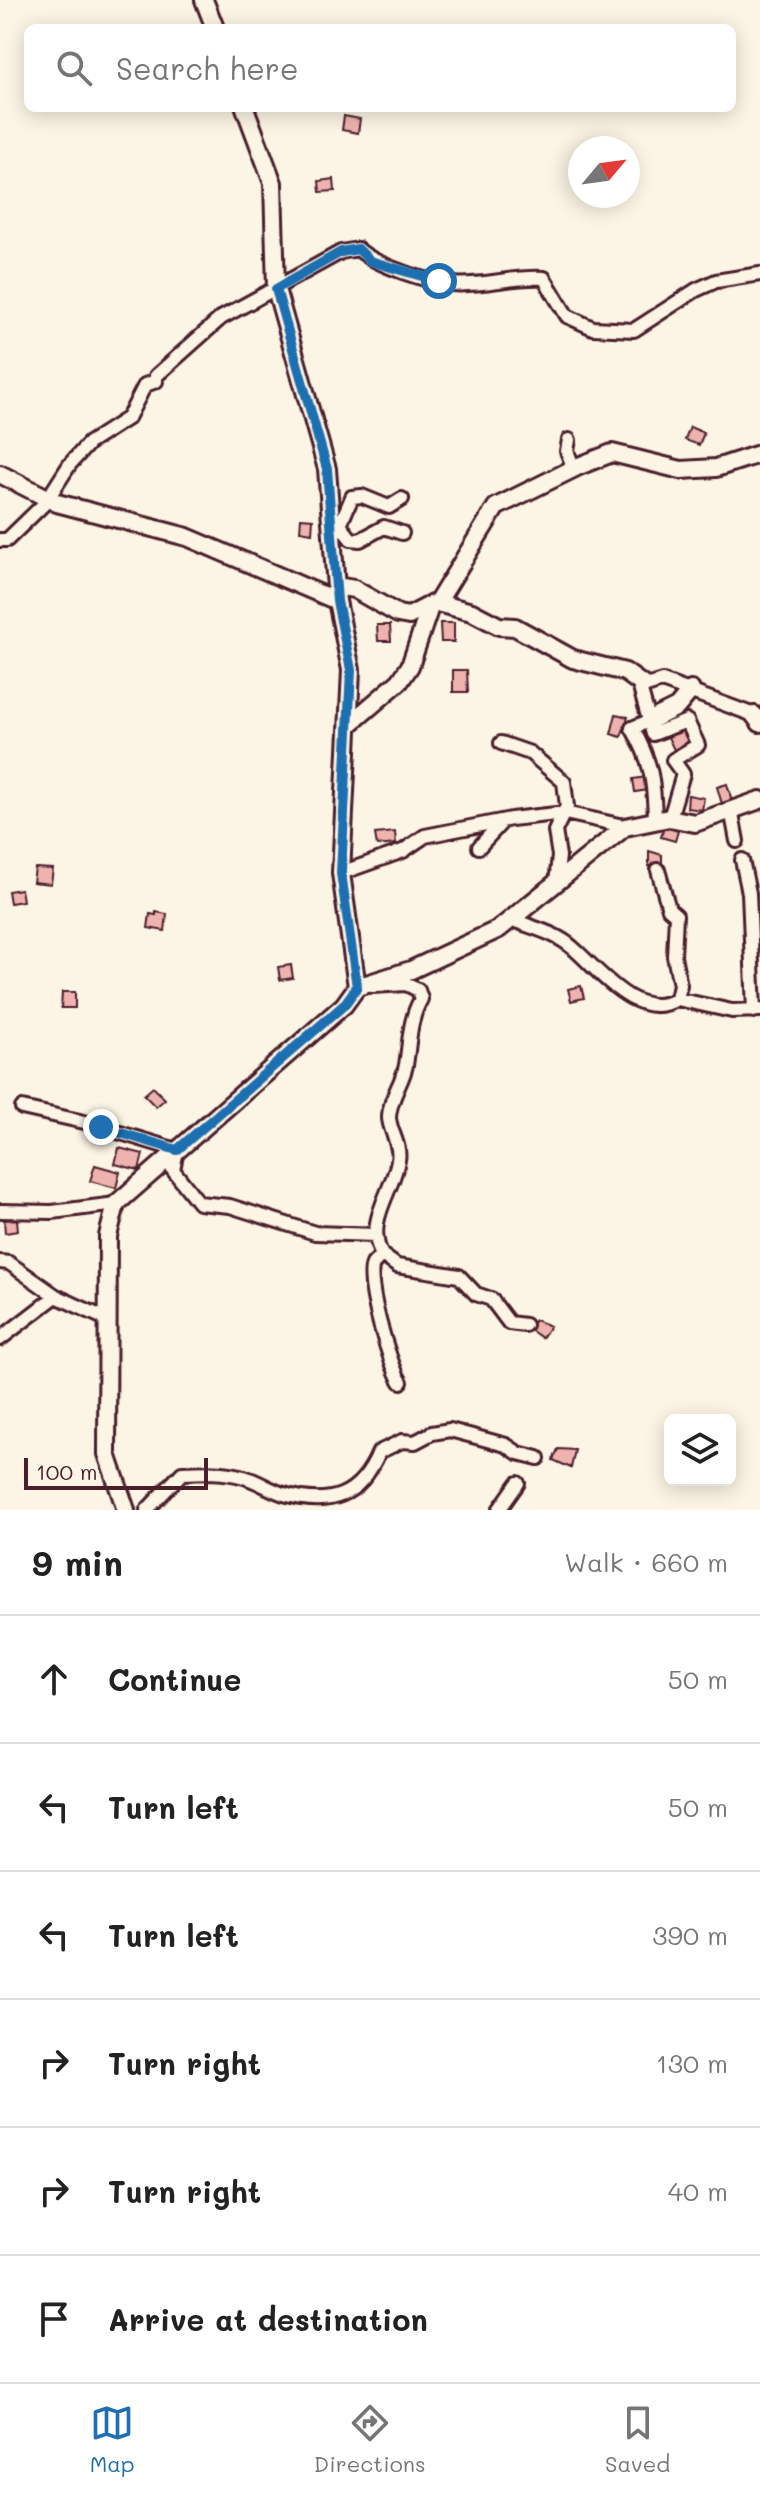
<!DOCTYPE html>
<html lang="en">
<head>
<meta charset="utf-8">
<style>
  :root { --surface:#fff; --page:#f6f6f6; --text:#222; --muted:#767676; --line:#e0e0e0; --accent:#1f6fb2 }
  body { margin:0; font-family:Mali,sans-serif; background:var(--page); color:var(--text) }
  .controls { position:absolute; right:24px; bottom:24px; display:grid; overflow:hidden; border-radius:12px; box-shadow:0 4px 20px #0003 }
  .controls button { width:72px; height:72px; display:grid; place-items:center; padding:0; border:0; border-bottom:2px solid var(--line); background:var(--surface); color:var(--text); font:40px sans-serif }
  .compass { position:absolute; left:568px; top:136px; width:72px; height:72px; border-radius:50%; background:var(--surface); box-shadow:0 4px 20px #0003; rotate:61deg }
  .scale { position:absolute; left:24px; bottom:20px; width:184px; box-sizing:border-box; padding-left:8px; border:4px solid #4a1f2b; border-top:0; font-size:22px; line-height:28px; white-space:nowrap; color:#4a1f2b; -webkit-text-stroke:6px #fcf5e5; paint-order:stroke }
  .stop { position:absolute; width:24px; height:24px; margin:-18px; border:6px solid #1f6fb2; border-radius:50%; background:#fff }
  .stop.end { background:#1f6fb2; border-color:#fff; box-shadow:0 2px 8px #0008 }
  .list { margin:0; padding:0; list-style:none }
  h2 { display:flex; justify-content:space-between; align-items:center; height:104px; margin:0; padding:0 32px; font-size:34px }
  h2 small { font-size:26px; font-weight:400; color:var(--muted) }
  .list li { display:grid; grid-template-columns:52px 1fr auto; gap:24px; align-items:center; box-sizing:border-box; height:128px; padding:0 32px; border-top:2px solid var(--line) }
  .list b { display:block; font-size:30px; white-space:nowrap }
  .list em { font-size:26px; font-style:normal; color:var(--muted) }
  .icon { flex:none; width:44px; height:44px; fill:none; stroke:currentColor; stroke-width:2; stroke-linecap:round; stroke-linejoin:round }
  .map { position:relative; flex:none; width:760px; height:1510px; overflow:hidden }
  .search { position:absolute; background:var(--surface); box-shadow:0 4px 20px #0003; left:24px; right:24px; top:24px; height:88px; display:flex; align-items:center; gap:20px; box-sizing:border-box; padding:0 28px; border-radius:12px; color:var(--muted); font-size:30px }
  .sheet { height:872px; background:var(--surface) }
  nav { display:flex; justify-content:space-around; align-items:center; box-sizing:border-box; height:112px; border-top:2px solid var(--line); background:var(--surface); font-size:22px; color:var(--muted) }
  nav a { display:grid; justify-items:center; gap:4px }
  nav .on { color:var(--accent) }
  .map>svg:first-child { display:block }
</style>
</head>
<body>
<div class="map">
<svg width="760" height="1510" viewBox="0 0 760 1510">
  <rect width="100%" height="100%" fill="#fcf5e5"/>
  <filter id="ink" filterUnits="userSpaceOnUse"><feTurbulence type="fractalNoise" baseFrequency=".0125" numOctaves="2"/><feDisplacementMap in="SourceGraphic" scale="16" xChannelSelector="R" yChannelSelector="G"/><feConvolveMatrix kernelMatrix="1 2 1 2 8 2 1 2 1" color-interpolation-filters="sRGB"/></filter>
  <g filter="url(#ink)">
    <path fill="#efb3af" stroke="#4a1f2b" stroke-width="2" d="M 344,116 L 360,119 L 358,133 L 342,130 Z
      M 334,179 L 335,191 L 320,192 L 319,181 Z
      M 690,427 L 704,433 L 699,445 L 685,440 Z
      M 301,518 L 313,519 L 312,533 L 300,531 Z
      M 440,623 L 454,623 L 454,642 L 441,642 Z
      M 377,625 L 390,625 L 391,641 L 378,641 Z
      M 453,670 L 467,670 L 468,692 L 453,692 Z
      M 616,714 L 628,717 L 621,737 L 611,734 Z
      M 685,726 L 692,741 L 674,750 L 667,735 Z
      M 647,777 L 649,790 L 635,792 L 633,779 Z
      M 727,784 L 732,801 L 722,804 L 717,787 Z
      M 688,795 L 704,798 L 702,810 L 687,808 Z
      M 664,827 L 678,831 L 675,841 L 661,837 Z
      M 395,832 L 396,844 L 377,846 L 375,834 Z
      M 649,851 L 662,855 L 662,866 L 649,866 Z
      M 35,868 L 53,869 L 51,884 L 33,882 Z
      M 21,889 L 23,901 L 10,903 L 8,891 Z
      M 156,912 L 167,914 L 165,931 L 148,928 L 150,914 L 156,915 Z
      M 291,965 L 293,978 L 280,980 L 278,967 Z
      M 581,986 L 584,998 L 571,1001 L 568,989 Z
      M 62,992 L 75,992 L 75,1008 L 61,1008 Z
      M 153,1087 L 165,1099 L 156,1107 L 144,1095 Z
      M 119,1148 L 143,1154 L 139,1170 L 115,1164 Z
      M 95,1165 L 120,1172 L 116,1188 L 90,1181 Z
      M 17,1219 L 18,1231 L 5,1233 L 4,1220 Z
      M 535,1320 L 550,1326 L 542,1338 L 529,1329 Z
      M 558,1449 L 575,1450 L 571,1468 L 553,1460 Z"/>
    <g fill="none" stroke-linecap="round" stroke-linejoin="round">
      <g stroke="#4a1f2b" stroke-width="18">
        <path id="minor" d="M 569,440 L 567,451 L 574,469
          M 334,523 L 340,525 L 351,539 L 360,540 L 384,527 L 402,533
          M 340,525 L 352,497 L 362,496 L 389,507 L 402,499
          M 0,540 L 7,540 L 45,503 L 70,464 L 89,443 L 128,418 L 145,385 L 156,381 L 156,376 L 221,318 L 341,252 L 358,249 C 375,265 427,282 451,284 C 481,287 513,276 544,278 L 567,316 L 593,328 L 634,330 L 696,290 L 716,281 L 760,274
          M 649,721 L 632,728 C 652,761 654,783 655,820
          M 501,743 L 530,753 L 564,782 L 567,806 L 555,831 L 559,856 L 556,883
          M 731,809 L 737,841
          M 670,818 L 683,774 L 673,760 L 698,745 L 687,721 L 653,734 L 640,688 L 662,681 L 754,715
          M 479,847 L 501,823
          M 742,860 L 749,893 L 754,1011
          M 658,870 L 669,909 L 676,915 L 674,956 L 680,985 L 677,999
          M 341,873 L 403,851 L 425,836 L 511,819 L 565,813 L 628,827
          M 511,919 C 532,928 555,932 573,948 C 599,970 638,1023 677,999 L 732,1011 L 760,1010
          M 372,986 L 406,984 L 418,990 L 421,999 C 409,1020 410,1041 406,1065 C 403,1082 389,1099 389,1118 C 390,1132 401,1145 398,1160 C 393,1192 364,1222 382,1255 C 381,1255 373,1264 373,1264 C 365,1281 390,1366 401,1382
          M 22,1108 L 84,1122 L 177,1150 L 173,1170 L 199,1203 L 230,1206 L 315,1233 L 376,1235
          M 0,1211 L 52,1212 L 116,1204
          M 382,1255 L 397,1266 L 459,1276 L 476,1294 L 491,1299 L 509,1323 L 525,1325
          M 0,1262 L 9,1263 L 56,1296
          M 0,1339 L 56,1296 L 106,1319
          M 147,1510 L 182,1473 C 203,1472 224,1471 244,1477 C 258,1481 270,1490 284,1494 C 330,1507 360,1497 379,1452 L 402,1441 L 415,1442 L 432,1433 L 450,1430 L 506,1445 L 518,1453 L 538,1458
          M 499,1510 L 518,1483"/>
      </g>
      <g stroke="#4a1f2b" stroke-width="22">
        <path id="tertiary" d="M 204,0 L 215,28
          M 0,474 L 57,503 L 187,537 L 337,601
          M 336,586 L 354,589 L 398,614 L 409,616 L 432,604
          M 437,603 L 472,612 L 499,626 L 515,627 L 573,659 L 625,672 L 643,685
          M 754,715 L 760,723
          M 649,721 L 677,707 L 691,690
          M 351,723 L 400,681 L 410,666 L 430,607 L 437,603 L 496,507 L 579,466 L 612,453 L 681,470 L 716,468 L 759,454
          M 357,987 L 411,970 L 499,929 L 625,827 L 669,818 L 695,823 L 760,800
          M 126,1510 L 107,1454 L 108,1236 L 116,1204 L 344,1005 L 357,987 L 341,873 L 351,670 L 337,601 L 327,469 L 276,289 L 273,183 L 245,108"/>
      </g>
      <use href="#minor" stroke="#fcf5e5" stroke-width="12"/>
      <use href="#tertiary" stroke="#fcf5e5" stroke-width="16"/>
    </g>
  </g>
  <g fill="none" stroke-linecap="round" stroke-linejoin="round" filter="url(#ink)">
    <path stroke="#1f6fb2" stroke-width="10" d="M 101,1127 L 177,1150 L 344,1005 L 357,987 L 341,873 L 351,670 L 337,601 L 327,469 L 276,289 L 341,252 L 358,249 L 370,261 L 439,281"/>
  </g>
</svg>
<div class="controls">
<button><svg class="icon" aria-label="layers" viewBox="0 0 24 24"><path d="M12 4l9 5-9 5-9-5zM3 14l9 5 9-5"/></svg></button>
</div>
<svg class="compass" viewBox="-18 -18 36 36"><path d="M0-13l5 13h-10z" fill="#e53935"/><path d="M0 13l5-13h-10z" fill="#767676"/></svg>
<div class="scale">100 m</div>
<div class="stop" style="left:439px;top:281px"></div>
<div class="stop end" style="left:101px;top:1127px"></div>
<div class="search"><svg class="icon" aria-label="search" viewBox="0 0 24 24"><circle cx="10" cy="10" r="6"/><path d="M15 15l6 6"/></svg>Search here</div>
</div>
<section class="sheet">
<h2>9 min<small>Walk · 660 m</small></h2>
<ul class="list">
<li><svg class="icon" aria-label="ahead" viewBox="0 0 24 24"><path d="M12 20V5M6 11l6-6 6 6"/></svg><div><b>Continue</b></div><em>50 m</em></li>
<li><svg class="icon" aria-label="left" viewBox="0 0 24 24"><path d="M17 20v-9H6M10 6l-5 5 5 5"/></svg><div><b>Turn left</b></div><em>50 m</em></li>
<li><svg class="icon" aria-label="left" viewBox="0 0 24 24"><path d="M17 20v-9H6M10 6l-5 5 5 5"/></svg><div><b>Turn left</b></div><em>390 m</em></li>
<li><svg class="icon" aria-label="right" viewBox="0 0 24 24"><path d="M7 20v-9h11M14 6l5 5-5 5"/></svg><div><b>Turn right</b></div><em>130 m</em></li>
<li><svg class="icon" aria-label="right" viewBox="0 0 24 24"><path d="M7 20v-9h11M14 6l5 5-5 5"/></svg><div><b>Turn right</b></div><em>40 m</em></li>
<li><svg class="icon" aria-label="arrive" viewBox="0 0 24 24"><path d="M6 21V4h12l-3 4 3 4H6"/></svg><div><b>Arrive at destination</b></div></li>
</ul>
</section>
<nav>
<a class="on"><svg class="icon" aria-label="map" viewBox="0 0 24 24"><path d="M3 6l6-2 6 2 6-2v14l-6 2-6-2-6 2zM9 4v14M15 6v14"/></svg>Map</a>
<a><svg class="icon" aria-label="directions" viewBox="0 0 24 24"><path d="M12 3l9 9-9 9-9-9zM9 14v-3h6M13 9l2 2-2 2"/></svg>Directions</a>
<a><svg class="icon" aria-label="saved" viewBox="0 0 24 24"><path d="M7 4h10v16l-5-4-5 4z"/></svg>Saved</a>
</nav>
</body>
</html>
